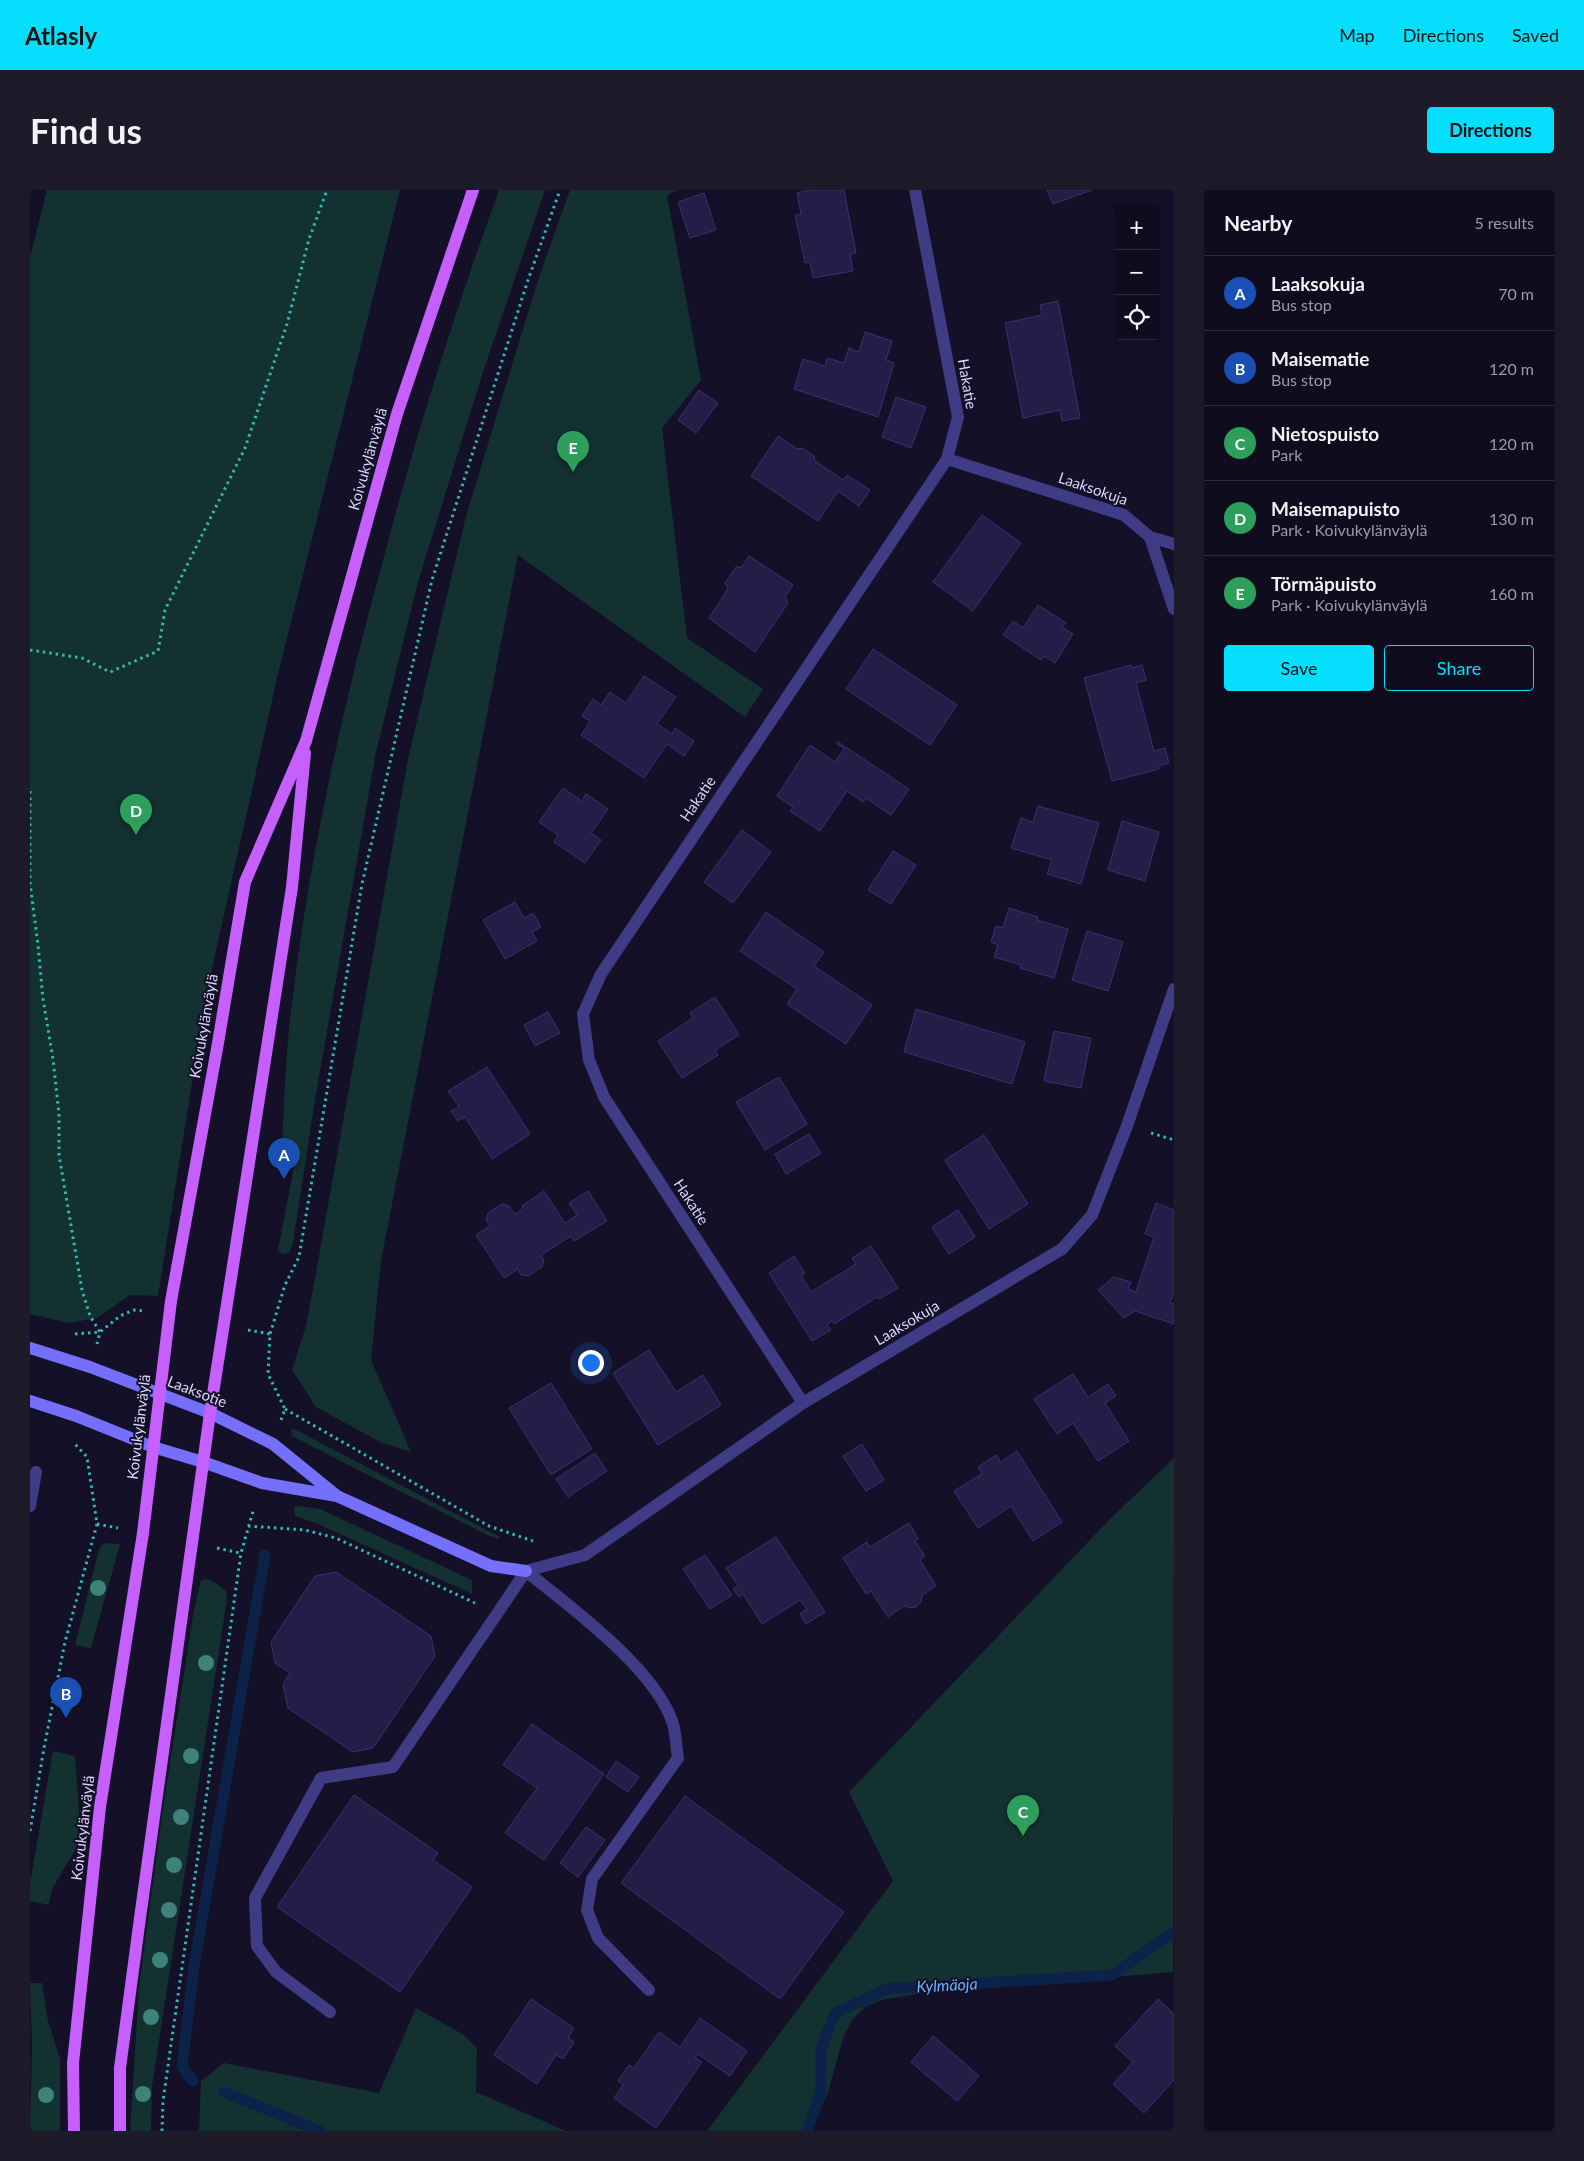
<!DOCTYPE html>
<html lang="en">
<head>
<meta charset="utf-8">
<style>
  :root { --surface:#0f0c1d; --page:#1d1a2a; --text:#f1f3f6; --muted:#9b9ba4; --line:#2f2c3b; --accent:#05defc }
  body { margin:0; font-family:Lato,sans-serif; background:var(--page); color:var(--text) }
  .controls { position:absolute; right:15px; top:15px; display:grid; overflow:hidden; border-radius:5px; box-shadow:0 2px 8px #0003 }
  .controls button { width:45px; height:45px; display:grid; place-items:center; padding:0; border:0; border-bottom:1px solid var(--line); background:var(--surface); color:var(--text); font:25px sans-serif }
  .you { position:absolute; left:560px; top:1172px; width:18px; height:18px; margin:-12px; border:4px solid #fff; border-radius:50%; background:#1a73e8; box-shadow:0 0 0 8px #1a73e833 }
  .badge { display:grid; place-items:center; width:32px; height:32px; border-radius:50%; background:var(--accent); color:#fff; font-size:16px; font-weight:700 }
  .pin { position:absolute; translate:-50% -41px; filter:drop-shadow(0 1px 2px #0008) }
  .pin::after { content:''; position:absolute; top:26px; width:18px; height:15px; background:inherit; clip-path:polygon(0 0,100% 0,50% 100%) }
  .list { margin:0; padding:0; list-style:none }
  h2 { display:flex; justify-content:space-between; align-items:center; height:65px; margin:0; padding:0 20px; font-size:21px }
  h2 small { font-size:16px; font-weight:400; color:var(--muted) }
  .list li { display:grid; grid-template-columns:32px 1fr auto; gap:15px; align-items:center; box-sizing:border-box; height:75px; padding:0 20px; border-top:1px solid var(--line) }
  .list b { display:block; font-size:19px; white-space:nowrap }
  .list p { margin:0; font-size:16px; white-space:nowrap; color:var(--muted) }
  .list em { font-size:16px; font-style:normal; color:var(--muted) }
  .actions { display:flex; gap:10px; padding:15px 20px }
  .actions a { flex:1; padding:11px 0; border:1px solid var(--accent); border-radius:5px; text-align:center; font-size:18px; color:var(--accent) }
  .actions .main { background:var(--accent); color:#111 }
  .icon { flex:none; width:28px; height:28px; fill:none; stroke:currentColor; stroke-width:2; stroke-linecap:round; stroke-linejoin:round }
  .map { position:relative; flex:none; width:1144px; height:1941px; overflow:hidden; border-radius:5px }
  header { display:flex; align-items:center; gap:30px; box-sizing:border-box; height:70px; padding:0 25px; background:var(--accent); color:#111 }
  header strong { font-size:24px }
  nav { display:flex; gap:28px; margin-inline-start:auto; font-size:18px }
  .intro { display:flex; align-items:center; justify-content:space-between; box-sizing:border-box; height:120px; padding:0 30px }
  h1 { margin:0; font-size:35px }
  .button { padding:12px 22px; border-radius:5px; background:var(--accent); color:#111; font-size:18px; font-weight:700 }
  main { display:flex; gap:30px; padding:0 30px }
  aside { flex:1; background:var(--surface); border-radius:5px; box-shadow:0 2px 8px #0003 }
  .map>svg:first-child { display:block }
</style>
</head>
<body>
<header>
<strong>Atlasly</strong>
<nav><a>Map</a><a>Directions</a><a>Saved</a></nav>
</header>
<div class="intro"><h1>Find us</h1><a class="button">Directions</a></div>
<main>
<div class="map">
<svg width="1144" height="1941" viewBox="0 0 1144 1941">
  <rect width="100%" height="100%" fill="#141027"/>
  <path fill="#133131" d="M 17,0 L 370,0 L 248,484 L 176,805 L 128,1106 L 100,1105 L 67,1128 L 39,1133 L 0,1124 L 0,67 Z
    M 469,0 L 515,0 L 454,179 L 388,392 L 346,562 L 285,910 L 263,1053 L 259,1063 L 252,1064 L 248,1060 L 264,977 L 251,974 C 254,921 255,866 262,813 C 280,663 313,515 353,370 C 386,245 425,121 469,0 Z
    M 540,0 L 648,0 L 637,5 L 671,190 L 632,238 L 657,448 L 733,499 L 715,527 L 488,365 L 351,1071 L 341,1170 L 381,1262 L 350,1252 L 286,1217 L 262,1180 L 276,1136 L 283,1099 L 379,564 L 436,326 L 508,90 Z
    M 261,1239 L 264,1239 L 470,1347 L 468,1349 L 457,1345 L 277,1254 L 262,1246 Z
    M 1144,1268 L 1143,1782 L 900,1802 L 851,1810 L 835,1817 L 823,1829 L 813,1848 L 798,1902 L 781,1941 L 677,1941 L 863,1691 L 819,1602 L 1081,1328 Z
    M 271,1316 L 290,1319 L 442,1390 L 442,1404 L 288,1334 L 265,1326 L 264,1317 Z
    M 74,1353 L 90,1354 L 61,1458 L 45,1455 L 69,1359 Z
    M 177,1389 L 187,1394 L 196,1401 L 197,1409 L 122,1896 L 121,1941 L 100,1941 L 109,1797 L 133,1618 L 164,1419 L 171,1390 Z
    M 23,1561 L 45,1566 L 49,1620 L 47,1657 L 22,1699 L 19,1715 L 0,1711 L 0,1693 Z
    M 0,1793 L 12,1793 L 18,1831 L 30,1868 L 30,1941 L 0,1941 L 2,1855 Z
    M 386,1818 L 434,1845 L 447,1858 L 446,1902 L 536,1941 L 169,1941 L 171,1891 L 194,1873 L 349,1903 Z"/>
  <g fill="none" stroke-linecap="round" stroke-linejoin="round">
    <path stroke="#0d2249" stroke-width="11" d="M 163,1891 L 152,1877 L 164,1776 L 235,1365
      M 194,1902 L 290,1941
      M 777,1941 L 791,1902 L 791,1859 L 805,1823 L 857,1799 L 1082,1785 L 1144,1742"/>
  </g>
  <path fill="#261c48" stroke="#3d2e74" d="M 780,0 L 814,0 L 826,63 L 820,64 L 823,81 L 783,88 L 780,72 L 775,73 L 765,25 L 771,24 L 767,3 Z
    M 1017,0 L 1062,0 L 1023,14 Z
    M 674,3 L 686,40 L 660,48 L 648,12 Z
    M 1028,111 L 1050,228 L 1032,231 L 1030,220 L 993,228 L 975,133 L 1012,125 L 1010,115 Z
    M 835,142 L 862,151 L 856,170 L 864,173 L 848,227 L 764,199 L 773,169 L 795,176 L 797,168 L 814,173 L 819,158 L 829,162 Z
    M 669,200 L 688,213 L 666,243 L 648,230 Z
    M 866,207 L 896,217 L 881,258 L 852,247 Z
    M 748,246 L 767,259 L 772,258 L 784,266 L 785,271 L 813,290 L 817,285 L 840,300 L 829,316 L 808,301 L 788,331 L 721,286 Z
    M 952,325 L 991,353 L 943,421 L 903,392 Z
    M 719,366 L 763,395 L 755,407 L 758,413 L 725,462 L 679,428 L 698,399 L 695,393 L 706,377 L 712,377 Z
    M 1008,415 L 1036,433 L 1032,437 L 1043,444 L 1025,473 L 1014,466 L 1011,470 L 973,445 L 983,431 L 993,438 Z
    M 843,459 L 927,515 L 900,555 L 816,499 Z
    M 1101,475 L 1102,478 L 1112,475 L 1116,490 L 1106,493 L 1124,561 L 1135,558 L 1139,573 L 1128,576 L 1129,579 L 1082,591 L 1054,488 Z
    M 614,486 L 646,507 L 627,534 L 642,544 L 645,538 L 664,551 L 654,566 L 637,554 L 614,588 L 551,545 L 560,531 L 552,526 L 563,509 L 571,515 L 580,502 L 596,513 Z
    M 808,552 L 879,599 L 861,625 L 836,608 L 833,612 L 817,601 L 790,641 L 760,621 L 763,617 L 747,606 L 780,555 L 805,572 L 814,558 L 807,554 Z
    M 533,598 L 552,611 L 556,604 L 578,619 L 561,643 L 571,650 L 555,673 L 524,652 L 528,645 L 509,632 Z
    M 1008,616 L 1069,633 L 1051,694 L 1017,684 L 1022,670 L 981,658 L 991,628 L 1003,632 Z
    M 1092,631 L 1129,642 L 1115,691 L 1078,680 Z
    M 712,640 L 741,662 L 703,713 L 674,692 Z
    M 863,661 L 886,675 L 861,714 L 838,700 Z
    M 485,712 L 494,728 L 503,723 L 511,737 L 502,742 L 507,751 L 475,769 L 453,730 Z
    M 979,718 L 1008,727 L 1007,730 L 1038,739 L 1024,788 L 990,778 L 991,775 L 964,767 L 968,755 L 961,752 L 966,736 L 973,738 Z
    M 736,722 L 794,762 L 784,776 L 842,815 L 816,854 L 757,814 L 767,799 L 710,761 Z
    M 1057,741 L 1093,752 L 1078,801 L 1042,790 Z
    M 685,807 L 709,845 L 685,860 L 688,865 L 652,888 L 628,851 L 663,828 L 660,823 Z
    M 886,819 L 995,852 L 982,894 L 874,862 Z
    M 518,822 L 530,843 L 505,856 L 494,835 Z
    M 1024,841 L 1061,848 L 1051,898 L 1014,891 Z
    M 457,877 L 500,944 L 462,969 L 435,927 L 428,931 L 421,921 L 429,917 L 418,901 Z
    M 749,887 L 777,934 L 735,960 L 706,912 Z
    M 779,944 L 791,963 L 756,984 L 745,964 Z
    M 954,945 L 998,1014 L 959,1039 L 915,970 Z
    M 514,1001 L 535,1033 L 547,1025 L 539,1013 L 558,1001 L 577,1031 L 544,1051 L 541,1046 L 511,1065 L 514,1070 L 512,1077 L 498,1086 L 491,1085 L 488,1079 L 474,1088 L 446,1045 L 460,1036 L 456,1030 L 458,1023 L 472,1014 L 479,1016 L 485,1024 L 492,1020 L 493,1015 Z
    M 1126,1013 L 1144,1020 L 1144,1103 L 1140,1113 L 1144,1114 L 1144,1134 L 1105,1121 L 1094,1128 L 1068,1100 L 1084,1087 L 1101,1092 L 1098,1099 L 1106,1102 L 1124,1047 L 1115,1044 Z
    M 928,1020 L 945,1047 L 919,1064 L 902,1037 Z
    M 841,1056 L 868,1098 L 849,1109 L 847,1107 L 804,1134 L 802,1131 L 797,1134 L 801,1140 L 782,1151 L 739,1083 L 764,1066 L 775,1083 L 771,1085 L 781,1102 L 826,1074 L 822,1068 Z
    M 619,1160 L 646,1202 L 673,1185 L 691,1215 L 628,1255 L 583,1183 Z
    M 1043,1184 L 1058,1207 L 1078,1194 L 1086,1206 L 1075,1213 L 1099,1251 L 1068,1271 L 1043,1233 L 1027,1244 L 1004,1209 Z
    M 521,1193 L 562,1259 L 521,1285 L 479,1218 Z
    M 832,1254 L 854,1290 L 836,1301 L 813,1266 Z
    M 987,1261 L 1032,1332 L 1003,1351 L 981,1316 L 948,1338 L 924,1301 L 952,1284 L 948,1277 L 966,1265 L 971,1272 Z
    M 565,1263 L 577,1281 L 538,1307 L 526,1289 Z
    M 879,1333 L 888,1349 L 885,1351 L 895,1366 L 890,1370 L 906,1396 L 892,1405 L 891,1412 L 886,1417 L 881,1418 L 874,1416 L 858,1427 L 841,1401 L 836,1404 L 813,1368 L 837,1352 L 840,1357 Z
    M 746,1347 L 795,1422 L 776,1434 L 770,1424 L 777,1419 L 770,1410 L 732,1434 L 713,1404 L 709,1407 L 703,1399 L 708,1396 L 696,1378 Z
    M 675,1365 L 702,1405 L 680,1419 L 653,1379 Z
    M 306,1382 L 401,1446 L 405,1466 L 343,1558 L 323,1562 L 258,1518 L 253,1494 L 260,1483 L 245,1473 L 241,1452 L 285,1386 Z
    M 502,1534 L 574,1584 L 514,1670 L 475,1643 L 507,1598 L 473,1575 Z
    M 586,1571 L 609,1587 L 598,1602 L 576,1587 Z
    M 324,1605 L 408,1663 L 403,1670 L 442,1697 L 370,1802 L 247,1717 Z
    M 655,1606 L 814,1722 L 750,1809 L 591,1693 Z
    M 556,1637 L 575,1650 L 548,1687 L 530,1673 Z
    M 501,1809 L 544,1838 L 538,1848 L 544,1852 L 533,1869 L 526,1865 L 507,1894 L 464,1865 Z
    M 1128,1809 L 1144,1824 L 1144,1890 L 1114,1923 L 1083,1894 L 1103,1872 L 1085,1856 Z
    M 670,1828 L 717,1861 L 700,1886 L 668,1864 L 665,1868 L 672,1872 L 626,1938 L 584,1908 L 593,1895 L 588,1891 L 599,1875 L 604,1878 L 629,1842 L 650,1857 Z
    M 903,1846 L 949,1886 L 927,1911 L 881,1872 Z"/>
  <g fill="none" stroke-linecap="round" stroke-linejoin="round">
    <path stroke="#31b8b3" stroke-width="3" stroke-dasharray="2.5 4" stroke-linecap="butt" d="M 0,460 L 52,468 L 80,482 L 128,461 L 135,420 L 215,258 L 257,134 L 279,49 L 297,0
      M 0,601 L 0,693 L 8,755 L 13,809 L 23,869 L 29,924 L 29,965 L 52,1100 L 60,1126 L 70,1142 L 67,1154
      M 1121,943 L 1144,950
      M 218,1140 L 240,1144
      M 45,1144 L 70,1142 L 90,1126 L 104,1120 L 114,1121
      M 255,1219 L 459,1336 L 503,1351
      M 251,1230 L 255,1219 L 238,1184 L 240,1144 L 255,1095 L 269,1067 L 332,694 L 402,390 L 497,93 L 530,0
      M 67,1334 L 88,1338
      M 218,1336 L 275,1340 L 306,1348 L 445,1413
      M 187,1358 L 210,1363
      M 0,1641 L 14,1558 L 35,1452 L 67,1334 L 57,1267 L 45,1254
      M 132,1941 L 133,1911 L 211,1363 L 224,1318"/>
    <path stroke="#403b85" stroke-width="12" d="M 0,1316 L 6,1282
      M 300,1822 L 246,1782 L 227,1756 L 225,1708 L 291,1588 L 363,1577 L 496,1381 C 540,1417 626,1479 643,1534 C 646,1544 646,1557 648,1568 L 562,1689 L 557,1720 L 568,1748 L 619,1800"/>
    <path stroke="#403b85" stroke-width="12" d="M 917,269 L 1094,325 L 1120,347 L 1144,419
      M 1120,347 L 1144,354
      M 773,1213 L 574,907 L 559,870 L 553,824 L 571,784 L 917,269 L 928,227 L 885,0
      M 496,1381 L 555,1365 L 773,1213 L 1032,1059 L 1062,1025 L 1097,936 L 1144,799"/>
    <path stroke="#756ffd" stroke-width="12" d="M 0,1158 L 60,1177 L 180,1223 L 243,1254 L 307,1306 L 461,1376 L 496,1381
      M 0,1211 L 46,1226 L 123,1257 L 173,1272 L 232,1293 L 307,1306"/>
    <path stroke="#c55ffd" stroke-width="12" d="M 44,1941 L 43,1873 L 70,1617 L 113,1343 L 141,1111 L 188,853 L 215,692 L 276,551 L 367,224 L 443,0
      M 90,1941 L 90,1878 L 110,1728 L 180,1223 L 262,697 L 275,563"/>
  </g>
  <g fill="#3f827c">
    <circle cx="68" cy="1398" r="8"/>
    <circle cx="176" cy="1473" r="8"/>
    <circle cx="161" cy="1566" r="8"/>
    <circle cx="151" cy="1627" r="8"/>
    <circle cx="144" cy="1675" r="8"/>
    <circle cx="139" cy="1720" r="8"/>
    <circle cx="130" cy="1770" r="8"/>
    <circle cx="121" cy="1827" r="8"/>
    <circle cx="113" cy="1904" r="8"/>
    <circle cx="16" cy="1905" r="8"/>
  </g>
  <g text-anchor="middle" stroke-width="4" stroke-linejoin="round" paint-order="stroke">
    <g font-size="15" fill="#dcd6ff" stroke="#141027">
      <text transform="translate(937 194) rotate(80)" y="5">Hakatie</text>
      <text transform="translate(338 269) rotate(-74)" y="5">Koivukylänväylä</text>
      <text transform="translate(1063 299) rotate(19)" y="5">Laaksokuja</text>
      <text transform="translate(668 609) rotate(-56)" y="5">Hakatie</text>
      <text transform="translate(174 836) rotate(-80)" y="5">Koivukylänväylä</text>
      <text transform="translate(661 1012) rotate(57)" y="5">Hakatie</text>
      <text transform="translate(877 1133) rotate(-31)" y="5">Laaksokuja</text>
      <text transform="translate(167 1202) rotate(21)" y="5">Laaksotie</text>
      <text transform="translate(109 1237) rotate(-83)" y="5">Koivukylänväylä</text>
      <text transform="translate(53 1638) rotate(-83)" y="5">Koivukylänväylä</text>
    </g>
    <g font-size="16" font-style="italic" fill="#66b4fd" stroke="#141027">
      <text transform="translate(917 1795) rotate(-3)" y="6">Kylmäoja</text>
    </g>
  </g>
</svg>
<div class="controls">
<button>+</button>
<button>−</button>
<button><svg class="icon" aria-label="locate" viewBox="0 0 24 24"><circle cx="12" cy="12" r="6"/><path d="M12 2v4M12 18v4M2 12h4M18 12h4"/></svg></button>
</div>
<div class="you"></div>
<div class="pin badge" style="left:254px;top:989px;background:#1a4fb4">A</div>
<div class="pin badge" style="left:36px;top:1528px;background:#1a4fb4">B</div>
<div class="pin badge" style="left:993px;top:1646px;background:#2e9e5b">C</div>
<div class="pin badge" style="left:106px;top:645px;background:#2e9e5b">D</div>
<div class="pin badge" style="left:543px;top:282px;background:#2e9e5b">E</div>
</div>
<aside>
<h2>Nearby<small>5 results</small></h2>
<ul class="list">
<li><span class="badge" style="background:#1a4fb4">A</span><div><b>Laaksokuja</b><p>Bus stop</p></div><em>70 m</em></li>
<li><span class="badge" style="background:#1a4fb4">B</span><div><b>Maisematie</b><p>Bus stop</p></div><em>120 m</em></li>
<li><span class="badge" style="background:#2e9e5b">C</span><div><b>Nietospuisto</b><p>Park</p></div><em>120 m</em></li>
<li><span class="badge" style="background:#2e9e5b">D</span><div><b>Maisemapuisto</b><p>Park · Koivukylänväylä</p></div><em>130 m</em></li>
<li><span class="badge" style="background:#2e9e5b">E</span><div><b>Törmäpuisto</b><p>Park · Koivukylänväylä</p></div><em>160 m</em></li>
</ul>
<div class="actions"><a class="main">Save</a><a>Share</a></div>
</aside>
</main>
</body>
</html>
